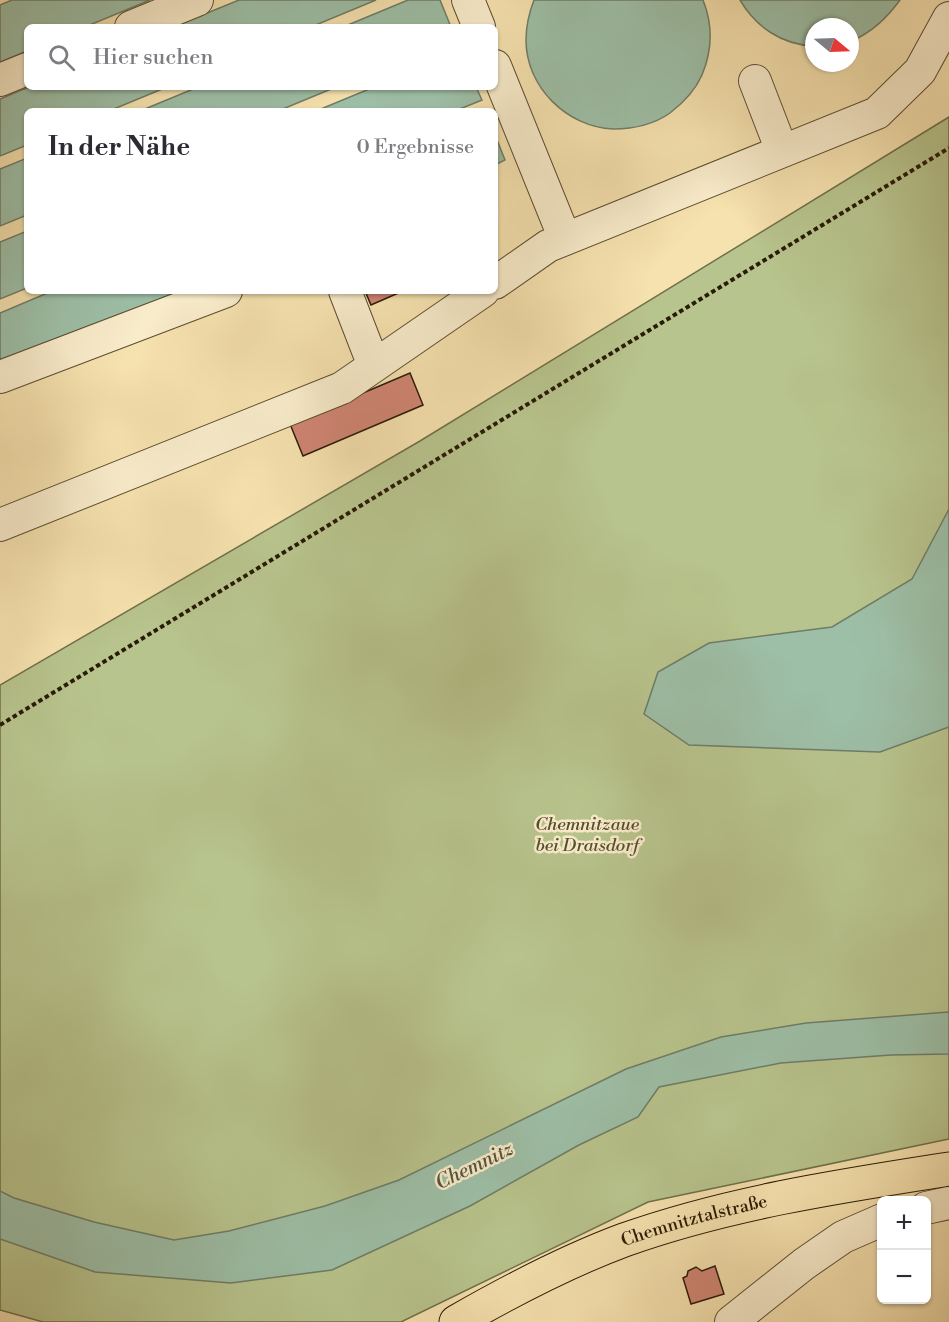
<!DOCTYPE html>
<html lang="de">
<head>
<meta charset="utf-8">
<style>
  :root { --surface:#fff; --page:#f7f7f7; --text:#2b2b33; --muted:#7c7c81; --line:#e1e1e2 }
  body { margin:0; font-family:"Libre Bodoni",serif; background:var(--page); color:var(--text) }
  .controls { position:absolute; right:18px; bottom:18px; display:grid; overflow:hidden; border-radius:9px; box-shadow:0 2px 4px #0004 }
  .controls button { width:54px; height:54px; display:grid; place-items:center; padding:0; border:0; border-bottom:2px solid var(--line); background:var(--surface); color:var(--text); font:30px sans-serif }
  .compass { position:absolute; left:805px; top:18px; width:54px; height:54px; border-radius:50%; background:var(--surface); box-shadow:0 2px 4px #0004; rotate:109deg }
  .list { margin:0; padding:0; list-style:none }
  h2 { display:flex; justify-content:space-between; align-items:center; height:78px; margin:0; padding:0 24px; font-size:26px }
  h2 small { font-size:20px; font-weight:400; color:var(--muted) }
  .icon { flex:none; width:33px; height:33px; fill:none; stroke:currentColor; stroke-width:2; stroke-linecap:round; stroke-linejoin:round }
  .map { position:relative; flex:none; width:949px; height:1322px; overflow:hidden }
  .search { position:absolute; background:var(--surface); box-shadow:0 2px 4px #0004; left:24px; top:24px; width:474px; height:66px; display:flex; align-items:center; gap:15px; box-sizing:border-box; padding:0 21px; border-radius:9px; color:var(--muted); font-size:22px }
  .panel { position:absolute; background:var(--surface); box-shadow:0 2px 4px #0004; left:24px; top:108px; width:474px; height:186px; border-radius:9px }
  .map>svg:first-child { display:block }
</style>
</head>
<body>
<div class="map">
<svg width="949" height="1322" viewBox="0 0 949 1322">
  <rect width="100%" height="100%" fill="#f6e2af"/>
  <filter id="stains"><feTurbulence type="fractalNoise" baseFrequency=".00333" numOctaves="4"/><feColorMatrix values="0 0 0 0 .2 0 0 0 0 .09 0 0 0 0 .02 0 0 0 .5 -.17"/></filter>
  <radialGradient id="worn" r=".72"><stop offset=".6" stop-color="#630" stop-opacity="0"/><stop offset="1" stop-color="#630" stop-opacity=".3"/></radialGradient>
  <path fill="#b8c48d" stroke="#70704a" stroke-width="1.5" d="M 949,117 L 949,1139 L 648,1202 L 401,1322 L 43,1322 L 0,1310 L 0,685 L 420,441 Z"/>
  <path fill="#9dbfa7" stroke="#6f7d67" stroke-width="1.5" d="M 12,0 L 150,0 L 85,27 L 27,27 L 27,51 L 0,62 L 0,5 Z
    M 239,0 L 376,0 L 311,27 L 173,27 Z
    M 408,0 L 440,0 L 451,27 L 343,27 Z
    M 534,0 L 703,0 C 713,25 712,51 702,75 C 695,91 683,103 670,113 C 653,125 634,129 613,129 C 567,127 526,87 526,40 C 526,26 529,13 534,0 Z
    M 740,0 L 900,0 C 886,19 872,32 850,42 L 850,27 L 814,27 L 814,46 C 782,45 756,27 740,0 Z
    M 29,87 L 167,87 L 109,111 L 27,111 L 27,145 L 0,156 L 0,99 Z
    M 198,87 L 336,87 L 278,111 L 140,111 Z
    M 374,87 L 476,87 L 482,100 L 455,111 L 316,111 Z
    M 495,135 L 505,160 L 495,165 Z
    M 27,158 L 27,215 L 0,226 L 0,169 Z
    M 27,231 L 27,288 L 0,299 L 0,242 Z
    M 52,291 L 190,291 L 0,370 L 0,313 Z
    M 949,509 L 949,727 L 880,752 L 689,745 L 644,714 L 658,672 L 709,643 L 832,627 L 912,579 Z
    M 949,1012 L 949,1054 L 891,1055 L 781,1063 L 659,1087 L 638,1117 L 579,1145 L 470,1206 L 332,1270 L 231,1283 L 95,1272 L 0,1239 L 0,1191 L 14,1198 L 94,1222 L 174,1240 L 229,1231 L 325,1206 L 399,1180 L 626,1069 L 721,1037 L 806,1023 Z"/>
  <path fill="#d08574" stroke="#291b07" stroke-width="1.5" d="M 365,291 L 403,291 L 371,305 Z
    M 410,373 L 423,405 L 303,456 L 290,424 Z
    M 715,1266 L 724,1294 L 691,1304 L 683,1278 L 687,1276 L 688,1271 L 696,1267 L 702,1271 Z"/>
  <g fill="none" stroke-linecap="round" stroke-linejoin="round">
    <g stroke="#5c4d31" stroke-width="34">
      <path id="minor" d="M 468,0 L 479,27
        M 131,27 L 197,0
        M 495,66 L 565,239
        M 0,80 L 27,69
        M 755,81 L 782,151
        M 495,283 L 548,246 L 877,113 L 920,71 L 949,18
        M 345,291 L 374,366
        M 0,377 L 226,291
        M 0,525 L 342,388 L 483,291
        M 926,1208 L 949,1203
        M 731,1322 L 804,1264 L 843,1237 L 882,1220"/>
    </g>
    <g stroke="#291b07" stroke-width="35">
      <g id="major">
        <path id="s1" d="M 456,1322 C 510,1291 565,1262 624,1240 C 728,1203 840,1186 949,1169"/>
      </g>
    </g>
    <path stroke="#291b07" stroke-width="4" stroke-dasharray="4.5 3" stroke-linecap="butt" d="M 0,725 L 949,148"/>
    <use href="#minor" stroke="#f9eccb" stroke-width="32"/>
    <use href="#major" stroke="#f6e2af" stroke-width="33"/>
  </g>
  <g text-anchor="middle" stroke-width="5" stroke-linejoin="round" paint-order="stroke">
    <g font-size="18" font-style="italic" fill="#544e2f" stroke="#f9eccb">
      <text x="587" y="830">Chemnitzaue<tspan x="587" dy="21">bei Draisdorf</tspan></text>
    </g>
    <g font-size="18" fill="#291b07" stroke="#f9eccb">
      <text dy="6" stroke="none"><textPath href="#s1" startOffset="260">Chemnitztalstraße</textPath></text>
    </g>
    <g font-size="20" font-style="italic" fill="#52543f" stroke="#f9eccb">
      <text transform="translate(474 1165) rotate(-26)" y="7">Chemnitz</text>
    </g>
  </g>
  <rect width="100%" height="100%" filter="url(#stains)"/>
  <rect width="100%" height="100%" fill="url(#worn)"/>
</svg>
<div class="controls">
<button>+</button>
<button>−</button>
</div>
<svg class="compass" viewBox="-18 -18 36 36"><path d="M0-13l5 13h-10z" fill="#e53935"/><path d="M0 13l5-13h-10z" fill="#7c7c81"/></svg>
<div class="search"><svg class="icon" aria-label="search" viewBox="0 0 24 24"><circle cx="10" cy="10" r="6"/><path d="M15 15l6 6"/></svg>Hier suchen</div>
<section class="panel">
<h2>In der Nähe<small>0 Ergebnisse</small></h2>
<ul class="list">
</ul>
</section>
</div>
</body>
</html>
